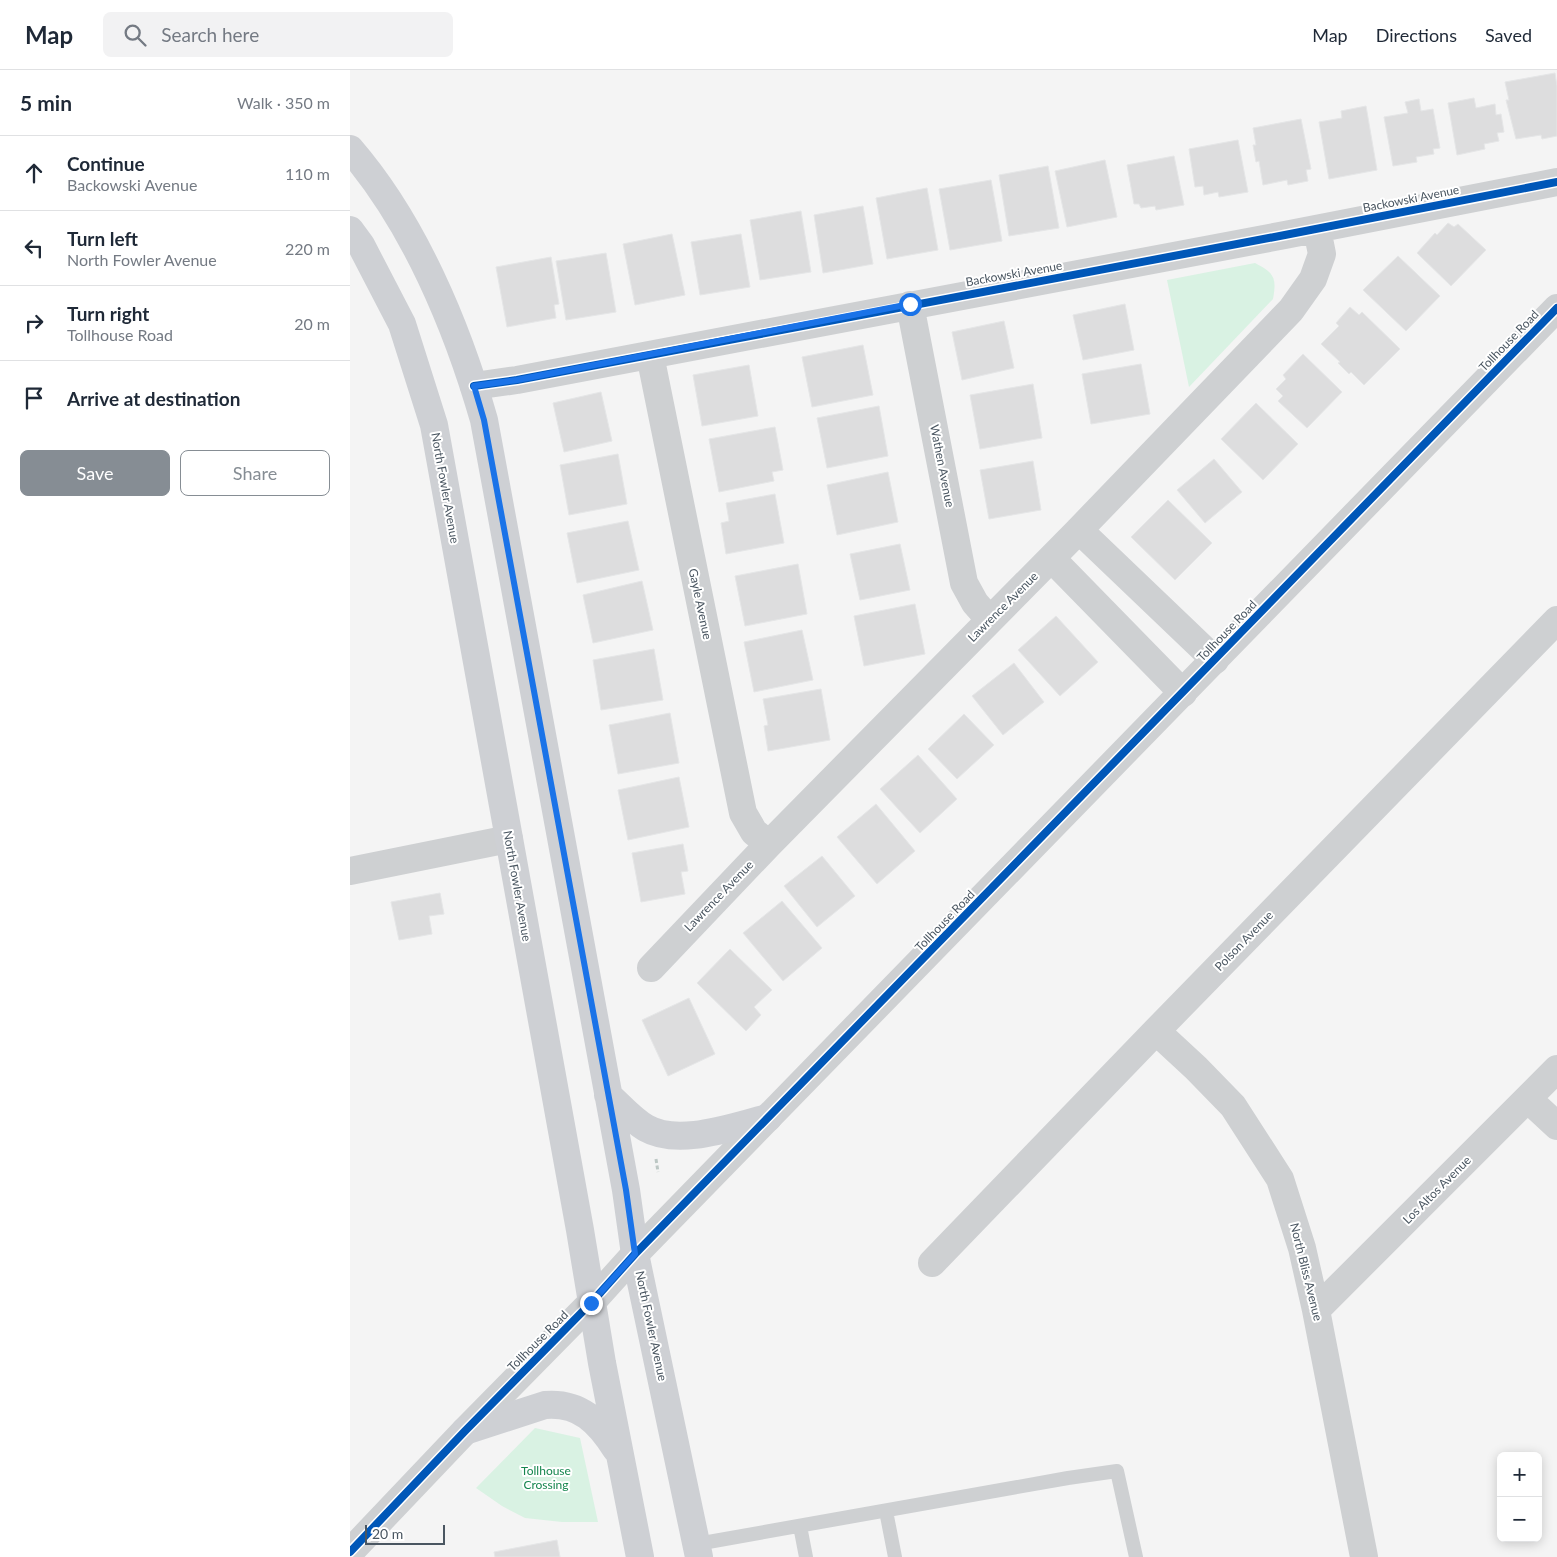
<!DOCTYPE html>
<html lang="en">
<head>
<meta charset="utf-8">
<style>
  :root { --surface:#fff; --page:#f2f2f3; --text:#1f2937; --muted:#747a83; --line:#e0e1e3; --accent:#868d94 }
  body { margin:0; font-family:Lato,sans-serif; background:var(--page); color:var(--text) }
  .controls { position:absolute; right:15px; bottom:15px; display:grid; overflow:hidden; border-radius:8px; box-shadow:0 2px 12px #0003 }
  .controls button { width:45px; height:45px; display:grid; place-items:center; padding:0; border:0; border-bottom:1px solid var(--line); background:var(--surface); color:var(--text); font:25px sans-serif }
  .scale { position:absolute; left:15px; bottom:12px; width:80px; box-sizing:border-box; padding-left:5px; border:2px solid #4a5661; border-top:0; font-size:14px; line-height:18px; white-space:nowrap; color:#4a5661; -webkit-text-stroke:4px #fff; paint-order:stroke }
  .stop { position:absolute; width:15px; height:15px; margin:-11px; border:4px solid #1a73e8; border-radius:50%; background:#fff }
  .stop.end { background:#1a73e8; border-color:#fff; box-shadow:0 1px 5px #0008 }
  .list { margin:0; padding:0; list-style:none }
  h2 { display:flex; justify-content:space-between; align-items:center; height:65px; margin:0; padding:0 20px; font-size:21px }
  h2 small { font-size:16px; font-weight:400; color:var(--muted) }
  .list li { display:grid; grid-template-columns:32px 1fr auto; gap:15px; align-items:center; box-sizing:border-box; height:75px; padding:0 20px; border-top:1px solid var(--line) }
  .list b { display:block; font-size:19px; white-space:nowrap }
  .list p { margin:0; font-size:16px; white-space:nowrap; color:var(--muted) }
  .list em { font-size:16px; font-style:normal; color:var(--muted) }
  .actions { display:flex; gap:10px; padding:15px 20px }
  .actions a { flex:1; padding:11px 0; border:1px solid var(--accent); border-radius:8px; text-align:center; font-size:18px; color:var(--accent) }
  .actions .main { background:var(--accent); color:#fff }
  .icon { flex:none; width:28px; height:28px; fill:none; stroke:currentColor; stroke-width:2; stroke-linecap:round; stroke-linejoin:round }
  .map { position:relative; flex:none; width:1207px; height:1487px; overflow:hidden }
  header { display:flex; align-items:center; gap:30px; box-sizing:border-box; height:70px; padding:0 25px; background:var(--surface); border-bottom:1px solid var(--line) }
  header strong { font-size:24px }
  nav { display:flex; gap:28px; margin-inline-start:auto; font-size:18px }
  .search { width:350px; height:45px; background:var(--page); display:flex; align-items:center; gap:12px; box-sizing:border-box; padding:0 18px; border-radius:8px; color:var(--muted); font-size:19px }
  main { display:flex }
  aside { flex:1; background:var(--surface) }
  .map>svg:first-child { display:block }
</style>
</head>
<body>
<header>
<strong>Map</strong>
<div class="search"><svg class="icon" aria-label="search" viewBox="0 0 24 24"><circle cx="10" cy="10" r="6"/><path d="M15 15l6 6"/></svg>Search here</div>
<nav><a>Map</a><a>Directions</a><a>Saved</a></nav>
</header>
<main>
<aside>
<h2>5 min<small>Walk · 350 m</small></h2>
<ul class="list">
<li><svg class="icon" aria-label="ahead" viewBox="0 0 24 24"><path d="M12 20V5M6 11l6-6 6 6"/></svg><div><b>Continue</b><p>Backowski Avenue</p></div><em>110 m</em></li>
<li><svg class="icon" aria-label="left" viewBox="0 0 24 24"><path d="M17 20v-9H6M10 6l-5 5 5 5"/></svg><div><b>Turn left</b><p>North Fowler Avenue</p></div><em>220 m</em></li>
<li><svg class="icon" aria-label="right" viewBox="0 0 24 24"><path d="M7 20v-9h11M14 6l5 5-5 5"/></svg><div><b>Turn right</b><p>Tollhouse Road</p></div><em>20 m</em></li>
<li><svg class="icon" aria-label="arrive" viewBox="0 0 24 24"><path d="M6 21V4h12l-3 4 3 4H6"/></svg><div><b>Arrive at destination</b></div></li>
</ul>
<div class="actions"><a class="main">Save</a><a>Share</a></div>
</aside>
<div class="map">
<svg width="1207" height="1487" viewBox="0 0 1207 1487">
  <rect width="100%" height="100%" fill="#f4f4f4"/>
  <path fill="#d9f2e3" d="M 905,193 C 924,203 927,207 923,229 L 839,317 L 817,210 Z
    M 185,1358 L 230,1368 L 248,1452 L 212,1452 L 175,1448 L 152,1436 L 126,1418 Z"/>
  <path fill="#ddddde" stroke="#e5e6e7" d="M 1205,3 L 1207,16 L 1207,66 L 1192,69 L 1191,65 L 1166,69 L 1156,30 L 1159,30 L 1155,12 Z
    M 1124,28 L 1126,38 L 1145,34 L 1146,45 L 1151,44 L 1154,62 L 1147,63 L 1149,71 L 1134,74 L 1135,79 L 1107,85 L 1098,33 Z
    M 1069,29 L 1071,41 L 1083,39 L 1090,78 L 1083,79 L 1084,84 L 1066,87 L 1067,92 L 1043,96 L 1034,47 L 1058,43 L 1055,32 Z
    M 1016,36 L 1027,100 L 979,109 L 969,52 L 992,48 L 991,41 Z
    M 951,49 L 961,99 L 956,100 L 958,111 L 938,115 L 937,110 L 913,115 L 909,91 L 906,92 L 903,75 L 906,75 L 903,58 Z
    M 888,70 L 898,122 L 869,127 L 868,122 L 854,125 L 853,116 L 845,117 L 839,79 Z
    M 824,86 L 834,135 L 806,140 L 805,136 L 791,138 L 789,134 L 784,134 L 777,95 Z
    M 755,90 L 767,147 L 717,157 L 705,101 Z
    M 698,96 L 709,158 L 659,166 L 649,105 Z
    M 641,110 L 652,171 L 600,180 L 589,119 Z
    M 577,118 L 588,180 L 537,189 L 526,128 Z
    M 513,136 L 523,194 L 473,203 L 464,145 Z
    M 451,141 L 461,202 L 410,210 L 400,150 Z
    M 1098,153 L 1104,157 L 1108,154 L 1136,180 L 1101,216 L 1067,183 L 1085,163 L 1087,165 Z
    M 322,164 L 335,225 L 285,235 L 273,174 Z
    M 391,164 L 400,217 L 350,225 L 341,172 Z
    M 256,183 L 266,242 L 216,250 L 206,191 Z
    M 1048,186 L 1090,226 L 1056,261 L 1013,220 Z
    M 201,187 L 209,234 L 204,235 L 206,248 L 157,257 L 146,197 Z
    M 775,234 L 784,280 L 733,290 L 723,245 Z
    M 1000,237 L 1009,245 L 1012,242 L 1050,279 L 1014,315 L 1001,302 L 999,304 L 988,293 L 990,292 L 971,274 L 989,256 L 986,253 Z
    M 654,251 L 664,298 L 612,310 L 602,262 Z
    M 513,275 L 523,325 L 462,337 L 452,287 Z
    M 953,284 L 992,322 L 957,358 L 928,331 L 933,326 L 926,319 L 936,309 L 933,305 Z
    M 791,294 L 800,344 L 741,354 L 732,304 Z
    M 399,295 L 408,346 L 352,356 L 343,305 Z
    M 683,314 L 692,368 L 630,379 L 620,325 Z
    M 251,322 L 262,371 L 214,382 L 203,333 Z
    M 906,333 L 948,374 L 913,410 L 871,369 Z
    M 529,336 L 538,386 L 477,398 L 467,348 Z
    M 425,357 L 433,400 L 422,402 L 424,411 L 369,422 L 359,369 Z
    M 268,384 L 277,434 L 219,445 L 210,395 Z
    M 864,389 L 892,422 L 855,453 L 827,420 Z
    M 683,391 L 691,440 L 639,449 L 630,400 Z
    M 538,402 L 548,452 L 487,465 L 477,415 Z
    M 425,424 L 434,473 L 376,484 L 371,453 L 379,451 L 376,433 Z
    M 818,430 L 862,473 L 825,510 L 781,467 Z
    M 278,451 L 289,500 L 227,513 L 217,463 Z
    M 550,474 L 560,520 L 510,530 L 500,484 Z
    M 448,494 L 457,544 L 395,556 L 385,506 Z
    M 292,511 L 303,560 L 243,573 L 233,525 Z
    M 565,534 L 575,584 L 514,596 L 504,546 Z
    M 706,546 L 748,592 L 710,626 L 668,580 Z
    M 452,560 L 463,610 L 404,622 L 394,572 Z
    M 304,579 L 313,630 L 251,640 L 243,590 Z
    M 664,593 L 694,632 L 653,665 L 622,626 Z
    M 471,619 L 480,670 L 418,681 L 414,656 L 418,655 L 413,629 Z
    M 320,643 L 329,693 L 268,704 L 259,655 Z
    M 614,644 L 644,675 L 607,709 L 578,679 Z
    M 568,685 L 607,729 L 570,763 L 530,719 Z
    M 329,707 L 339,757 L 278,770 L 268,720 Z
    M 526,734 L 565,781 L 527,814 L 487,767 Z
    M 333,774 L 338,801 L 331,802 L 335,824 L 291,832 L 282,783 Z
    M 472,786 L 505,826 L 467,857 L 434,816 Z
    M 90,823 L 94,844 L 79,846 L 82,864 L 49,870 L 41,832 Z
    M 432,831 L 472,878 L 433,911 L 393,863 Z
    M 380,879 L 422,920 L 404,937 L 411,945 L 396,961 L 347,913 Z
    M 339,928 L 365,984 L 318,1006 L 292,950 Z
    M 207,1470 L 210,1487 L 145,1487 L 144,1482 Z"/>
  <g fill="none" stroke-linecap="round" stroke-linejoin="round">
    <path stroke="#bcc7c4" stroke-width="3" stroke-dasharray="4 2.5" stroke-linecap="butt" d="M 306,1089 L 308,1102"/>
    <path stroke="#ced0d2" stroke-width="14" d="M 536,1441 L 545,1487
      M 450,1456 L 456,1487
      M 347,1474 L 718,1408 L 767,1401 L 786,1487"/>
    <path stroke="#ced0d2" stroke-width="28" d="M 560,235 L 614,513 L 625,533 L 640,550
      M 300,285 L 393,743 L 404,762 L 419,774
      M 124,316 L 167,310 C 514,243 861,181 1207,112
      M 729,460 L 865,590
      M 702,489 L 833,623
      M 0,801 L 159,769
      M 301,898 L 419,774 L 729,460 L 941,240 L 963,209 L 972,184 L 967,159
      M 806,961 L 846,998 L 883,1036 L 930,1109 L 952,1178 L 966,1240 L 1014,1487
      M 1178,1029 L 1207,1056
      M 582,1193 L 806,961 L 1207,550
      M 966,1240 L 1207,999"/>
    <path stroke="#ced0d2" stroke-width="28" d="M 0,1482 L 115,1361 L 241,1233 L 285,1184 L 1207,238"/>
    <path stroke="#ced0d4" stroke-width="28" d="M 0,79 C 64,153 107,256 134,350 L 276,1120 L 285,1184 L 349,1487
      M 0,160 L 11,175 L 52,254 L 84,355 L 230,1160 L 252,1293 L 290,1487
      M 258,1025 C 270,1036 282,1050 296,1058 C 329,1077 384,1056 418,1048
      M 115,1361 L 195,1335 C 230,1332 249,1352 266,1379"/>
    <g stroke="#fff" stroke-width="11">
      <path id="cycleway" d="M 124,316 L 167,310 C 514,243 861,181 1207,112
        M 0,1482 L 115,1361 L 241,1233 L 285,1184 L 1207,238"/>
    </g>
    <use href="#cycleway" stroke="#0057b8" stroke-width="8"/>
  </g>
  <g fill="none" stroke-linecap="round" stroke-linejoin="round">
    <path stroke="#1a73e8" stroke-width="6" d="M 241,1233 L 285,1184 L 276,1120 L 134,350 L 124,316 L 167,310 L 560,234"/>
  </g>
  <g text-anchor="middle" stroke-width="4" stroke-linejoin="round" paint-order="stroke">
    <g font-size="12" fill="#4a5661" stroke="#fff">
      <text transform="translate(1061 129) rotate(-11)" y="4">Backowski Avenue</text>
      <text transform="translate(664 204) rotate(-10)" y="4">Backowski Avenue</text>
      <text transform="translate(1159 271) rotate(-46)" y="4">Tollhouse Road</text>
      <text transform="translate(592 396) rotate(79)" y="4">Wathen Avenue</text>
      <text transform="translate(95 418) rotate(80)" y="4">North Fowler Avenue</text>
      <text transform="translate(350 534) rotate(78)" y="4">Gayle Avenue</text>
      <text transform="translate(653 537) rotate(-45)" y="4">Lawrence Avenue</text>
      <text transform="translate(877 561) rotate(-46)" y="4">Tollhouse Road</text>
      <text transform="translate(167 816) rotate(80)" y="4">North Fowler Avenue</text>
      <text transform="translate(369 826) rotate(-46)" y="4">Lawrence Avenue</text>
      <text transform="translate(595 851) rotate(-46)" y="4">Tollhouse Road</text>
      <text transform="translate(894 871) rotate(-46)" y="4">Polson Avenue</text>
      <text transform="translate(1087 1120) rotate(-45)" y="4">Los Altos Avenue</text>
      <text transform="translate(956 1202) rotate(76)" y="4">North Bliss Avenue</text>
      <text transform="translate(301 1256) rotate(78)" y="4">North Fowler Avenue</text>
      <text transform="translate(188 1271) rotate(-45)" y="4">Tollhouse Road</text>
    </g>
    <g font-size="12" fill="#17864f" stroke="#fff">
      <text x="196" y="1405">Tollhouse<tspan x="196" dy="14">Crossing</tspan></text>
    </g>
  </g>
</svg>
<div class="controls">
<button>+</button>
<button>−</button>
</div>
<div class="scale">20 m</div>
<div class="stop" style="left:560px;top:234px"></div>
<div class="stop end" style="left:241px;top:1233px"></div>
</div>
</main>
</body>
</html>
